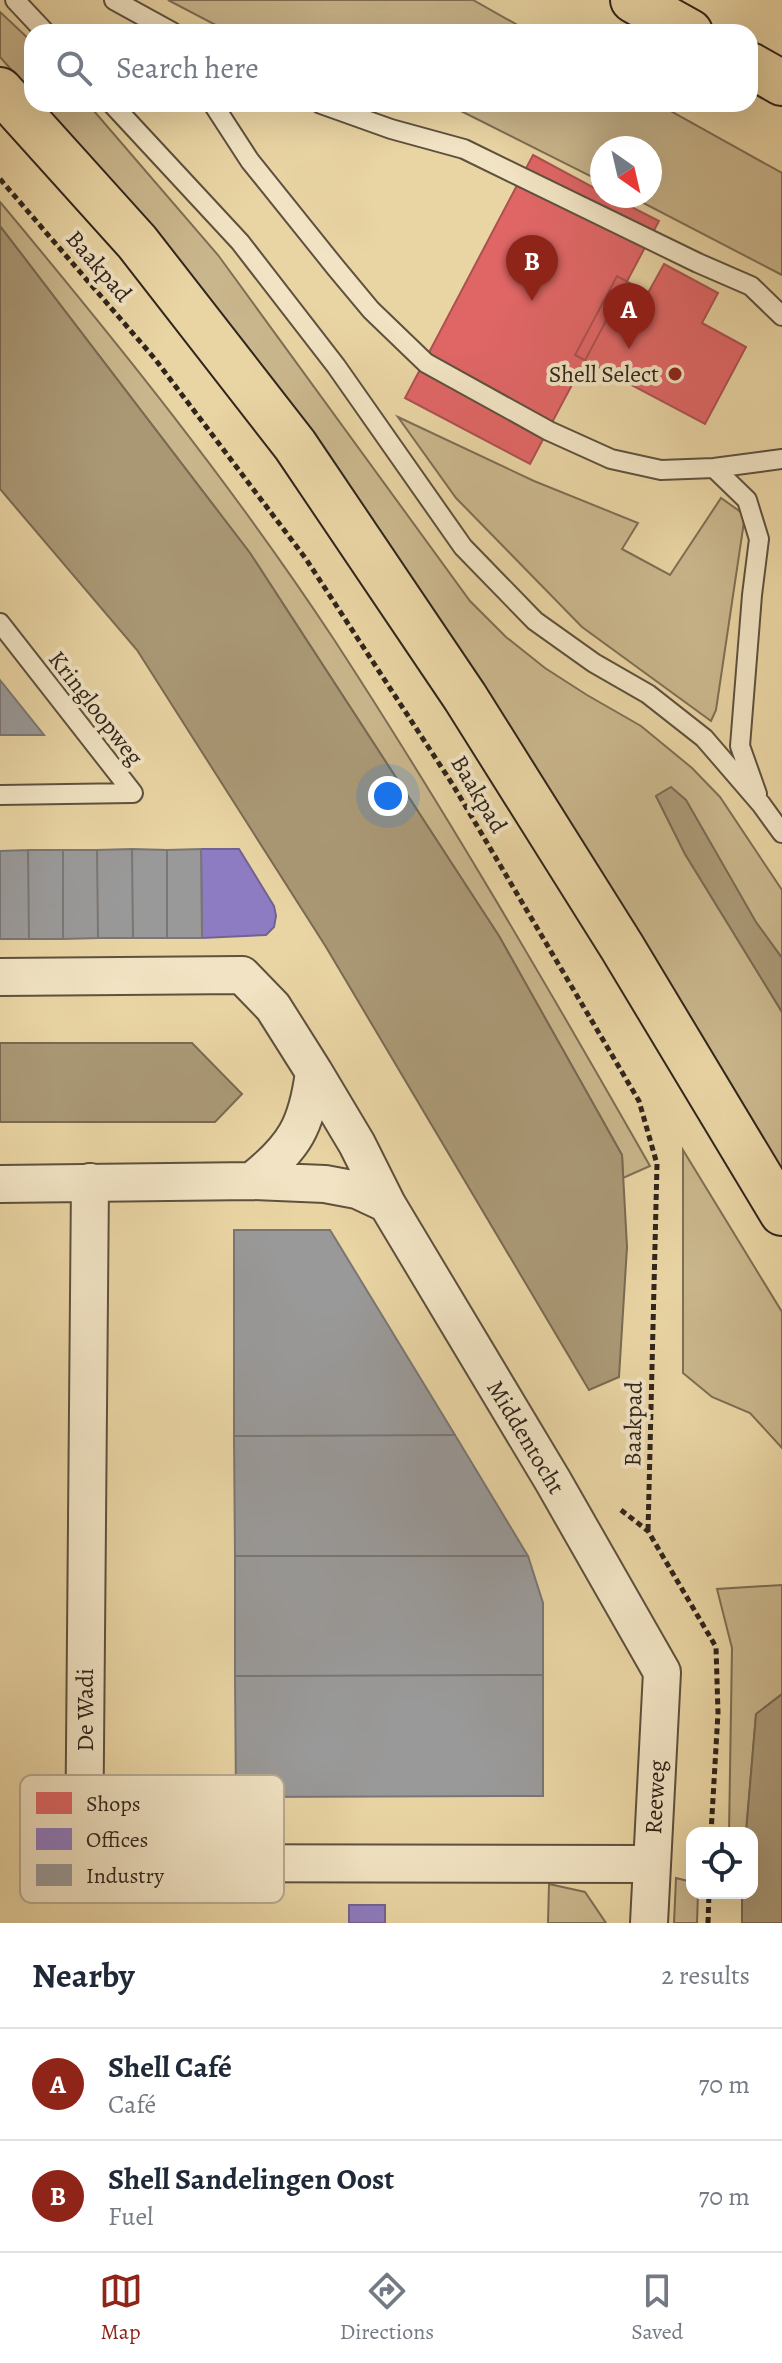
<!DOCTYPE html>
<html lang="en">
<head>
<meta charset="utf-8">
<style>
  :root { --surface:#fff; --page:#f2f2f3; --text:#1f2937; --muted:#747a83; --line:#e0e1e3; --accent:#8f2418 }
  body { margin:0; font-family:Alegreya,serif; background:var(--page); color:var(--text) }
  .controls { position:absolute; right:24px; bottom:24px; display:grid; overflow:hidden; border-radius:16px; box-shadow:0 8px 32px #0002 }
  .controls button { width:72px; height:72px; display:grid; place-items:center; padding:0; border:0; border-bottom:2px solid var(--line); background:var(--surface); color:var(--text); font:40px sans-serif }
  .compass { position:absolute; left:590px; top:136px; width:72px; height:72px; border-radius:50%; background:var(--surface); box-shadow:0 8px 32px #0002; rotate:146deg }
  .you { position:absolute; left:388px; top:796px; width:28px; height:28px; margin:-20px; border:6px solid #fff; border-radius:50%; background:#1a73e8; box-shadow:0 0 0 12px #1a73e833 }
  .badge { display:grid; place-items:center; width:52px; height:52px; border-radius:50%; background:var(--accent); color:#fff; font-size:26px; font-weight:700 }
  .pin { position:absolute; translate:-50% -66px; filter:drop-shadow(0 2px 4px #0008) }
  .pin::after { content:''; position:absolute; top:42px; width:28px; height:24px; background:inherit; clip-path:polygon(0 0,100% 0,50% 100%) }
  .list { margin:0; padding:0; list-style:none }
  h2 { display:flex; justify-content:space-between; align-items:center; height:104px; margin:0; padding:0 32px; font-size:34px }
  h2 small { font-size:26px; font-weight:400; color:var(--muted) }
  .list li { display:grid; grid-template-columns:52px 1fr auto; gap:24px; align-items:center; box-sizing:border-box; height:112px; padding:0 32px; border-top:2px solid var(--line) }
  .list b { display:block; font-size:30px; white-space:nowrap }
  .list p { margin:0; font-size:26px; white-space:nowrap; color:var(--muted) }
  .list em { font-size:26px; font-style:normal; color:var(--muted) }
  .icon { flex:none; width:44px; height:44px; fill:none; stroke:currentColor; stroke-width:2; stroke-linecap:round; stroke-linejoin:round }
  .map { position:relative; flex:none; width:782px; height:1923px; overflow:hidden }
  .search { position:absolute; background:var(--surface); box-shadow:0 8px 32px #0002; left:24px; right:24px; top:24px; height:88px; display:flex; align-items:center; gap:20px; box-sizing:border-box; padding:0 28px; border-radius:24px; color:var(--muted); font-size:30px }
  .sheet { height:328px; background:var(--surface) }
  nav { display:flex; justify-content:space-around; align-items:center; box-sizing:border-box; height:112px; border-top:2px solid var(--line); background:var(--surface); font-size:22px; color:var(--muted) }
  nav a { display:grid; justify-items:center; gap:4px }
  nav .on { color:var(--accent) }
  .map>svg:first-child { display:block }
</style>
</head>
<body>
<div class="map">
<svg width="782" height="1923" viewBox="0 0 782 1923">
  <rect width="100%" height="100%" fill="#e9d4a3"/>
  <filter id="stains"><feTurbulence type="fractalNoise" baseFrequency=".0025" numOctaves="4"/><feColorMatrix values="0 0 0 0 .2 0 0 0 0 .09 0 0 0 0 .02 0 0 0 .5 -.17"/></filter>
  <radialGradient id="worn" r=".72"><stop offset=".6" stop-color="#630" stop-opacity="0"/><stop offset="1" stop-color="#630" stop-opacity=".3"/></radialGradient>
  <path fill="#cab68c" stroke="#7d6e54" stroke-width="2" d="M 168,0 L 473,0 L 530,32 L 229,32 Z
    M 0,12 L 32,42 L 32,93 L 0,57 Z
    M 42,104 L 88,104 L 218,255 L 470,601 L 506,637 L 545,668 L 587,695 L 641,726 L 692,768 L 720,797 L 782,890 L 782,958 L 656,796 L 685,854 L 782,1012 L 782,1186 Z
    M 447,104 L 658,104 L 782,173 L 782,275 L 630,196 L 650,196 L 650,148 L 602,148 L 602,182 Z
    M 0,202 C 117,342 232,485 333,638 C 445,810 548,987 650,1166 L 623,1178 L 622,1155 L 499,936 L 250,553 L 0,226 Z
    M 398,417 L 534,481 L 638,523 L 622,549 L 670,575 L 721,498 L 745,515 L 716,710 L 711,721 L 582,627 L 456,498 Z
    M 683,1150 L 782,1312 L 782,1448 L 750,1413 L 712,1397 L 683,1373 Z
    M 782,1585 L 782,1694 L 756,1715 L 746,1833 L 729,1833 L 732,1648 L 717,1589 Z
    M 676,1878 L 692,1882 L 692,1893 L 698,1893 L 697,1923 L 674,1923 Z
    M 549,1884 L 585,1892 L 606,1923 L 548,1923 Z"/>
  <path fill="#aa9875" stroke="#796a52" stroke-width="2" d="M 0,226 L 250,553 L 499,936 L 622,1155 L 627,1247 L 619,1377 L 589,1390 L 326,947 L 137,650 L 0,489 Z
    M 671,787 L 686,800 L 756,922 L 782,958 L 782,1012 L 685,854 L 656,796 Z
    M 0,1043 L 192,1043 L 242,1094 L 215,1122 L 0,1122 Z
    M 782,1694 L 782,1923 L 742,1923 L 742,1893 L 752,1893 L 752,1833 L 746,1833 L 756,1714 Z"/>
  <path fill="#e06666" stroke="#ab5250" stroke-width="2" d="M 533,155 L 602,192 L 602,196 L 610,196 L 659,221 L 530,464 L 405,398 Z
    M 664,264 L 718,293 L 702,323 L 746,347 L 705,424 L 575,355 L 617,276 L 648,293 Z"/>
  <path fill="#8e7cc3" stroke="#726291" stroke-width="2" d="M 201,849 L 239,849 L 274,906 L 276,916 L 274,927 L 266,935 L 202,938 Z
    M 349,1905 L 385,1905 L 385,1923 L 349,1923 Z"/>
  <path fill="#999" stroke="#7a7674" stroke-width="2" d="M 0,680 L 44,735 L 0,735 Z
    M 132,849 L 133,938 L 98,938 L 97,850 Z
    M 132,849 L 167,850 L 167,938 L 133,938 Z
    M 201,849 L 202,938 L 167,938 L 167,850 Z
    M 28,850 L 29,939 L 0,939 L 0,851 Z
    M 28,850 L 63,850 L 63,939 L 29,939 Z
    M 63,850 L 97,850 L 98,938 L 63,939 Z
    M 234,1230 L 330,1230 L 455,1435 L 234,1436 Z
    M 455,1435 L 528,1556 L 235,1556 L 234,1436 Z
    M 235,1556 L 528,1556 L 543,1603 L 543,1675 L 235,1676 Z
    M 543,1675 L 543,1796 L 236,1797 L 235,1676 Z"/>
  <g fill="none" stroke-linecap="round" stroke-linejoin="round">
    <g stroke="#5e513e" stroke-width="22">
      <path id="service" d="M 15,0 L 45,32
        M 114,0 L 172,32
        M 112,104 L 240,242 L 336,366 L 463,547 L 535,621 L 594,663 L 648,694 L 704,738 L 761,804 L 782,833
        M 213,104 L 250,161 L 336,268 L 371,310 L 426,363 L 549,431 L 611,459 L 661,470 L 714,468 L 782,459
        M 321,104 L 391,129 L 464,149 L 698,263 L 751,286 L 782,316
        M 714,468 L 747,500 L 759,539 L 752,595 L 740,746 L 757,794
        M 0,623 L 133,793 L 0,795"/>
    </g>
    <g stroke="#5e513e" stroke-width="40">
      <path id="minor" d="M 0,977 L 242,975 L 273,1007 L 314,1072 L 357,1144 L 387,1204 L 553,1481 L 662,1672 L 649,1923
        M 252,1181 C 295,1147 307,1125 314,1072
        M 90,1182 L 84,1863 L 651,1864
        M 0,1184 L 252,1181 L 325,1184 L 357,1190 L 387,1204"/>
    </g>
    <g stroke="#30251d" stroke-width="48">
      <path id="motorway" d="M 633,0 L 690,32
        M 750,65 L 782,83
        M 0,90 L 137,242 L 295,445 L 465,697 L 622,947 L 782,1213"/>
    </g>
    <path stroke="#30251d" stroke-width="5" stroke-dasharray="6 4" stroke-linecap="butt" d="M 0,179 L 155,359 L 306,559 L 453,785 L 639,1101 L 657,1164 L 648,1531
      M 621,1510 L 648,1531 L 716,1647 L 718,1713 L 711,1833
      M 708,1923 L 709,1893"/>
    <use href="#service" stroke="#f1e3c3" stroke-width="18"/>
    <use href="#minor" stroke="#f1e3c3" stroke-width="36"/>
    <use href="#motorway" stroke="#e9d4a3" stroke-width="44"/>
  </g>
  <circle fill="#8f2418" stroke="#f1e3c3" stroke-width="3" cx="675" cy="374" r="8"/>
  <g text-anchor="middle" stroke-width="8" stroke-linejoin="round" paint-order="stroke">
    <g font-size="24" fill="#30251d" stroke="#f1e3c3">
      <text transform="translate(99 266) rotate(49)" y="8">Baakpad</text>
      <text transform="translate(96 708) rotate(52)" y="8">Kringloopweg</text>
      <text transform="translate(479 794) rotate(59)" y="8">Baakpad</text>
      <text transform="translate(633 1424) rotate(-89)" y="8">Baakpad</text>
      <text transform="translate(526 1437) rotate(59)" y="8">Middentocht</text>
      <text transform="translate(85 1710) rotate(-90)" y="8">De Wadi</text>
      <text transform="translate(655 1797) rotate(-87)" y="8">Reeweg</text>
    </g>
    <g font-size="24" fill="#30251d" stroke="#f1e3c3" text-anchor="end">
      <text x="659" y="382">Shell Select</text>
    </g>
  </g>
  <rect x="20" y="1775" width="264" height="128" rx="12" fill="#f1e3c3" stroke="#b7aa91" stroke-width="2"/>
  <rect x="36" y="1792" width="36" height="22" fill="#e06666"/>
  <rect x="36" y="1828" width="36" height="22" fill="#8e7cc3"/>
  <rect x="36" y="1864" width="36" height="22" fill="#999"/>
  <g font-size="22" fill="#30251d">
    <text x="86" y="1811">Shops</text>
    <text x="86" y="1847">Offices</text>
    <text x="86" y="1883">Industry</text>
  </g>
  <rect width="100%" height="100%" filter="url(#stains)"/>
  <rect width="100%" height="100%" fill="url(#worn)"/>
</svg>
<div class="controls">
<button><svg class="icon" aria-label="locate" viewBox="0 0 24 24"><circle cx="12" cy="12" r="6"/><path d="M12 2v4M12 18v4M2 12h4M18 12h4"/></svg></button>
</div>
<svg class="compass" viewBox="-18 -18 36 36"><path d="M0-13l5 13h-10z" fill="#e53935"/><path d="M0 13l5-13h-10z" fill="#747a83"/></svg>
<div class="you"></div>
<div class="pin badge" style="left:629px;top:349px">A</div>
<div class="pin badge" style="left:532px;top:301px">B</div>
<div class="search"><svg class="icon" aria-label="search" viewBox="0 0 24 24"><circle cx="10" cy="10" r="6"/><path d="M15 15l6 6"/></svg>Search here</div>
</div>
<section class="sheet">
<h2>Nearby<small>2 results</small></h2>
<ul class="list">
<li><span class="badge">A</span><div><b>Shell Café</b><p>Café</p></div><em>70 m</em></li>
<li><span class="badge">B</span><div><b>Shell Sandelingen Oost</b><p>Fuel</p></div><em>70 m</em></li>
</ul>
</section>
<nav>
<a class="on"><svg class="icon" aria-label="map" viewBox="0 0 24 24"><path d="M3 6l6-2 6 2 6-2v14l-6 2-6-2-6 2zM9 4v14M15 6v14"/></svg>Map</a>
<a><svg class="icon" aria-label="directions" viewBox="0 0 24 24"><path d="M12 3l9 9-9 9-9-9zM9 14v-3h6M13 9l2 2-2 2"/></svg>Directions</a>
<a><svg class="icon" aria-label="saved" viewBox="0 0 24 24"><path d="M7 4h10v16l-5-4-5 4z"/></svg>Saved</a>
</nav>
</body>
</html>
